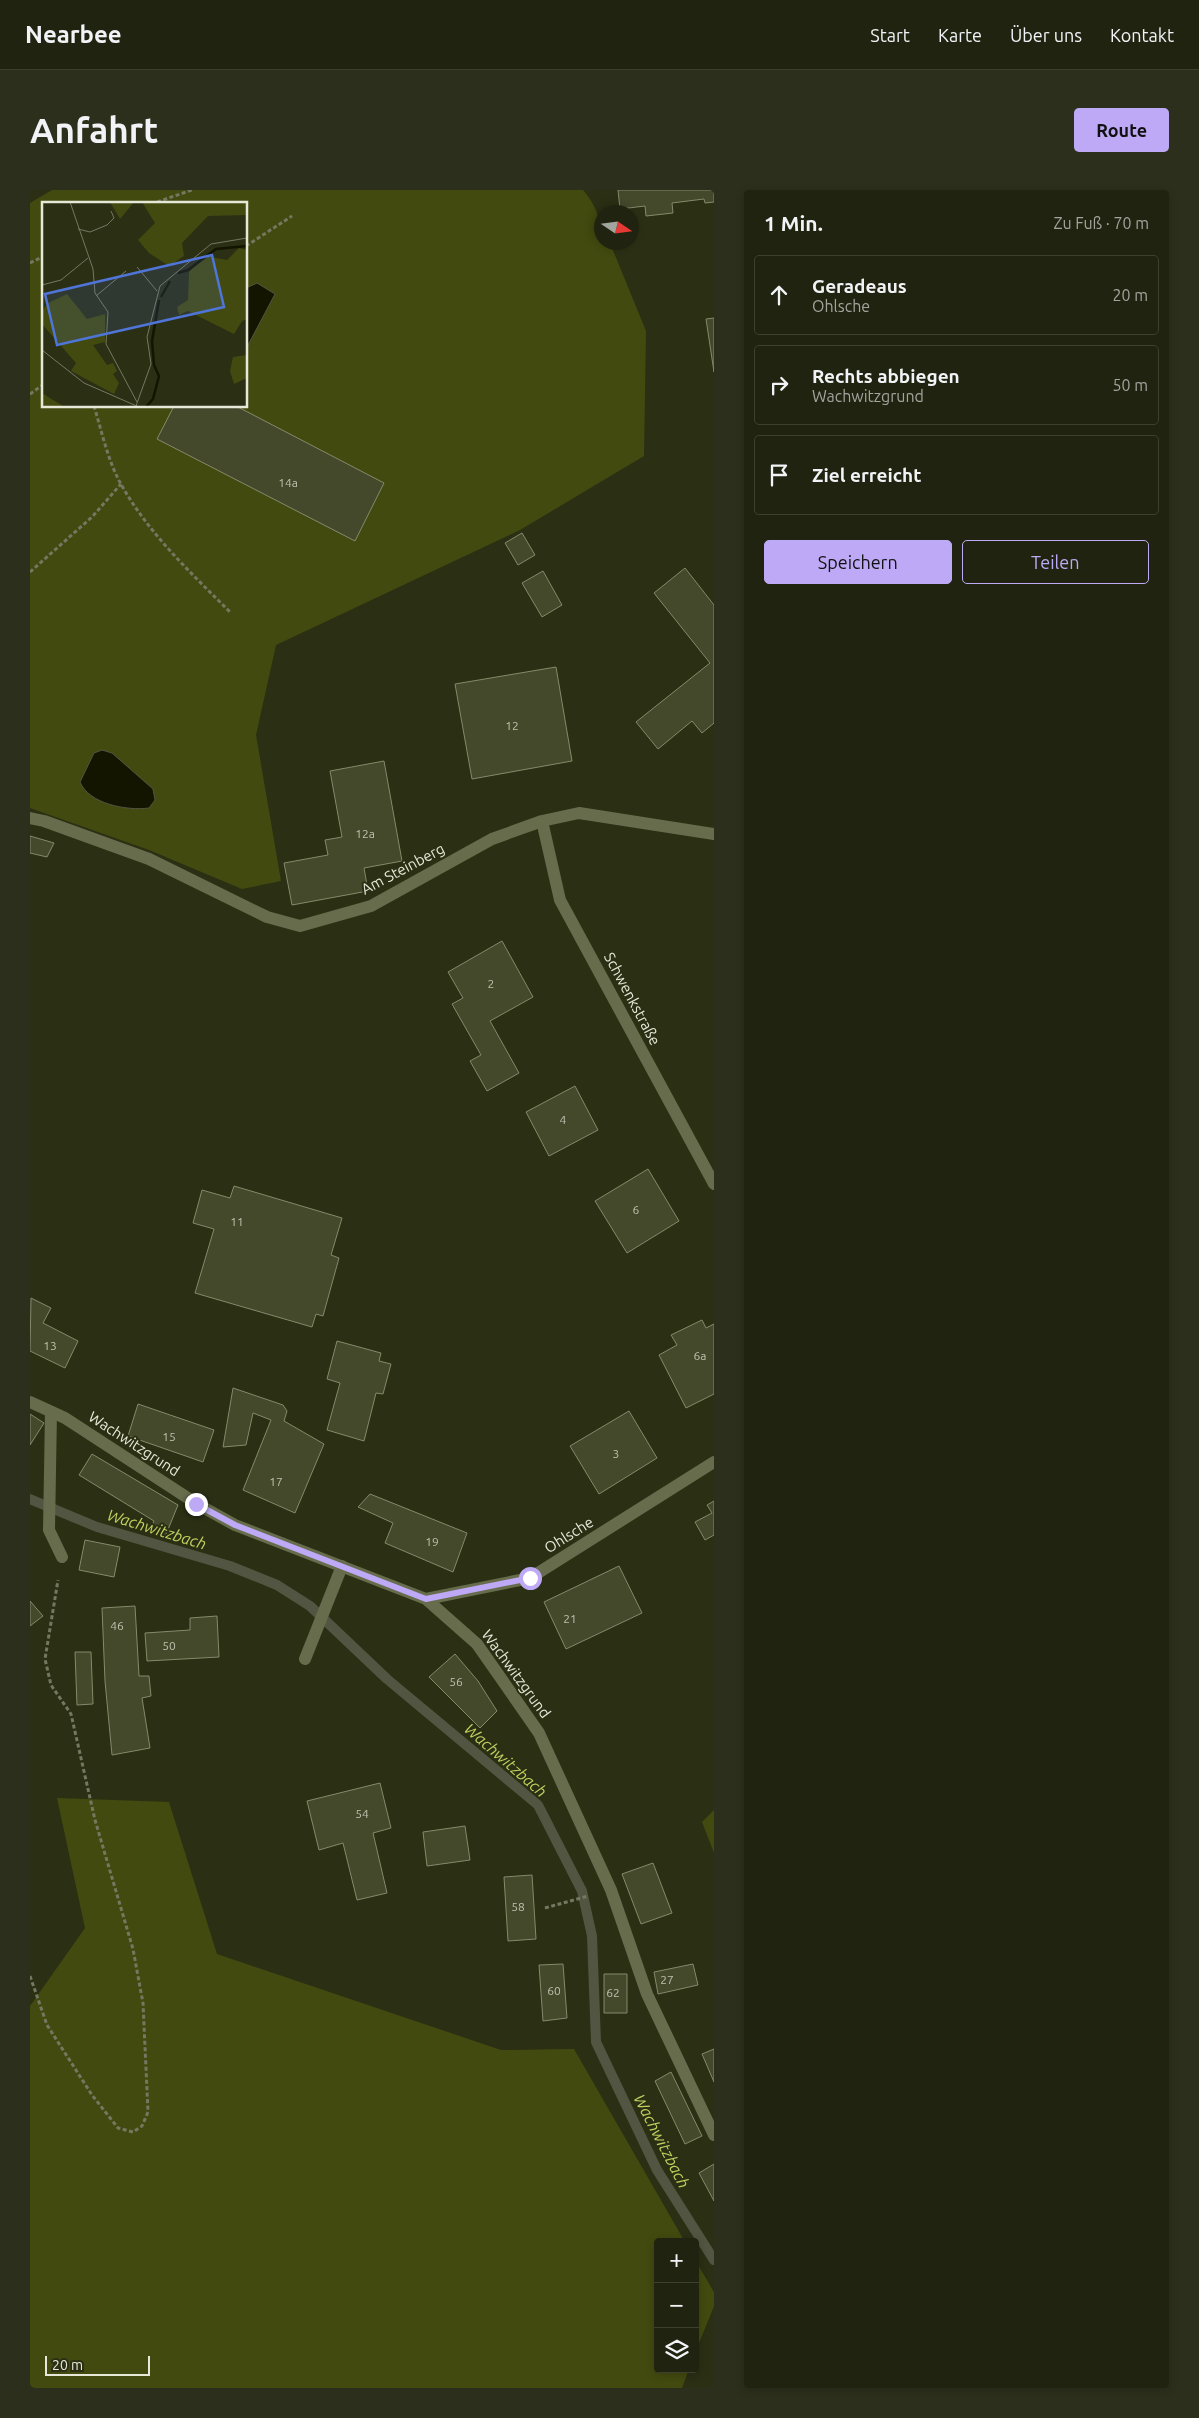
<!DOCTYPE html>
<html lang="de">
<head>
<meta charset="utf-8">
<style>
  :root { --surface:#20230f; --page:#2d2f1d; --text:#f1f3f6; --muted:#a2a49e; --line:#3d402f; --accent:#bda9f5 }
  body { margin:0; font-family:Ubuntu,sans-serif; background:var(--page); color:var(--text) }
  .controls { position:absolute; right:15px; bottom:15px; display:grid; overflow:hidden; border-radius:5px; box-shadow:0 2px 8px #0003 }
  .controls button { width:45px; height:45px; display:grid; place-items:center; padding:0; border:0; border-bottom:1px solid var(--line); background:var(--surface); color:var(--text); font:25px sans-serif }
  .compass { position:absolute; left:564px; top:15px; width:45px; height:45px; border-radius:50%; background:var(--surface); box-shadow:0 2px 8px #0003; rotate:103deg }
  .scale { position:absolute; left:15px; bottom:12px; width:105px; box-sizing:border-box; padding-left:5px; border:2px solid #e6e9d8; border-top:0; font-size:14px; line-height:18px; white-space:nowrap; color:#e6e9d8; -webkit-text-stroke:4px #2b2f14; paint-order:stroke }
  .stop { position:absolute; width:15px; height:15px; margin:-11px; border:4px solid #bda9f5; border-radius:50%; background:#fff }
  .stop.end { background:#bda9f5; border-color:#fff; box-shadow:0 1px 5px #0008 }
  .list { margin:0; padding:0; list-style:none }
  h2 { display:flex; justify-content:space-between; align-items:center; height:65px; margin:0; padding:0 20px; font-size:21px }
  h2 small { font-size:16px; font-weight:400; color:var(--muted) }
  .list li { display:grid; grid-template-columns:32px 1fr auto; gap:15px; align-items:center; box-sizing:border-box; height:80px; margin:0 10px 10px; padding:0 10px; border:1px solid var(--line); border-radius:5px }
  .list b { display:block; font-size:19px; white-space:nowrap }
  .list p { margin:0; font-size:16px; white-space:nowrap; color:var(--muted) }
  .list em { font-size:16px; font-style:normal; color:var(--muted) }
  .actions { display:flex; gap:10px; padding:15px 20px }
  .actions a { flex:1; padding:11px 0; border:1px solid var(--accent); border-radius:5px; text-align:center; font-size:18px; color:var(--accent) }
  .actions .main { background:var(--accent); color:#111 }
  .icon { flex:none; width:28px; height:28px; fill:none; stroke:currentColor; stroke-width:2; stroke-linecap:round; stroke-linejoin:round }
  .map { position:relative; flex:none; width:684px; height:2198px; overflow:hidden; border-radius:5px }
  header { display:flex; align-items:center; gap:30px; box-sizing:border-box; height:70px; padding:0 25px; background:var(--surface); border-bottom:1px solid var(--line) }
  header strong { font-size:24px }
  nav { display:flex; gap:28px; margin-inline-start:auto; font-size:18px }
  .intro { display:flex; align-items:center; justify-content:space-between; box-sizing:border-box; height:120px; padding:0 30px }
  h1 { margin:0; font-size:35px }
  .button { padding:12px 22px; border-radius:5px; background:var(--accent); color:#111; font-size:18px; font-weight:700 }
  main { display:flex; gap:30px; padding:0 30px }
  aside { flex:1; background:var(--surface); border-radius:5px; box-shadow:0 2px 8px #0003 }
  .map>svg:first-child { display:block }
</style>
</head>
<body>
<header>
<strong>Nearbee</strong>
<nav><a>Start</a><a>Karte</a><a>Über uns</a><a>Kontakt</a></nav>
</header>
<div class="intro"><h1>Anfahrt</h1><a class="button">Route</a></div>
<main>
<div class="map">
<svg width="684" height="2198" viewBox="0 0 684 2198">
  <rect width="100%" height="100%" fill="#2b2f14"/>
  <path fill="#434a0f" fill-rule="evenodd" d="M 22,0 L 553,0 C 567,16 571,31 572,52 L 580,53 L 616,141 L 614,266 L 490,340 L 246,455 L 226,545 L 251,691 L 212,699 L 119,660 L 0,618 L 0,13 ZM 14,14 L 216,14 L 216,216 L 14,216 Z
    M 27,1608 L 139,1612 L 187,1764 L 471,1860 L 544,1859 L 655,2052 L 628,2052 L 628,2179 L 659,2179 L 652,2198 L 0,2198 L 0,1816 L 55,1738 Z
    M 684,1620 L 684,1663 L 672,1632 Z
    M 665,2070 L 684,2102 L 684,2116 L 665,2163 Z"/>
  <path fill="#131500" stroke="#525541" d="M 227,93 L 245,104 L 216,159 L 216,98 Z
    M 72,560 L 82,563 L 123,599 L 125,610 L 119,618 C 97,621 59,614 50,592 L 64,563 Z"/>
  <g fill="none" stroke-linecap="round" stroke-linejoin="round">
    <path stroke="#525541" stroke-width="10" d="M 0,1309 L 67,1337 L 200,1376 L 247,1395 L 280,1416 L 357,1489 L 508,1615 L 552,1701 L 562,1746 L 566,1852 L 627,1980 L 684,2070"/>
  </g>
  <path fill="#44492c" stroke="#858a6b" d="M 588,0 L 684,0 L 684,12 L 675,13 L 674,9 L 642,13 L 643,23 L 616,26 L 615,16 L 590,19 Z
    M 684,128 L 684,182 L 676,129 Z
    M 144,216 L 206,216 L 354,293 L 325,351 L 127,249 Z
    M 492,343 L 505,365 L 488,375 L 475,353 Z
    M 655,378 L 684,415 L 684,533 L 672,543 L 662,531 L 628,559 L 606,532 L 680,473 L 624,403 Z
    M 513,381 L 532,415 L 512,427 L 492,393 Z
    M 526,477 L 542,571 L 442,589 L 425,494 Z
    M 354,571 L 372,671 L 334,678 L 338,701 L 262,715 L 254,673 L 298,665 L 295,650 L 312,647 L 300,581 Z
    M 0,646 L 24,653 L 17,667 L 0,663 Z
    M 472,751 L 503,807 L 460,831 L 489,883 L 457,901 L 440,871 L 451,865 L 422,814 L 433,808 L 418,782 Z
    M 545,896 L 568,940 L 519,966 L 496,922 Z
    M 618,979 L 649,1031 L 597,1063 L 565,1011 Z
    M 204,996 L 312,1028 L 301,1065 L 309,1068 L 293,1126 L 286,1124 L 282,1137 L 165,1103 L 184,1039 L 163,1033 L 172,1000 L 200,1008 Z
    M 1,1108 L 21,1118 L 13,1133 L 48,1151 L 35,1178 L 0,1161 Z
    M 672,1130 L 676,1138 L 684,1134 L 684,1204 L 656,1218 L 629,1165 L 647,1155 L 641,1145 Z
    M 307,1151 L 351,1163 L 349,1171 L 361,1174 L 353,1204 L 346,1203 L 334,1251 L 297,1240 L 310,1193 L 297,1189 Z
    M 203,1198 L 253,1215 L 257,1221 L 254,1231 L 294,1254 L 265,1323 L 213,1300 L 241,1230 L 223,1223 L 216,1255 L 193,1257 Z
    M 108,1214 L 184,1240 L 173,1272 L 98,1246 Z
    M 599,1221 L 627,1268 L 569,1304 L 540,1256 Z
    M 0,1224 L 14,1233 L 0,1255 Z
    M 62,1264 L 148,1315 L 135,1347 L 119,1342 L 124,1331 L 49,1285 Z
    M 340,1304 L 437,1343 L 423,1382 L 355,1353 L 363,1333 L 328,1317 Z
    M 684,1311 L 684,1345 L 675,1350 L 665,1332 L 682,1323 L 677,1315 Z
    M 55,1350 L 90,1357 L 84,1387 L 49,1380 Z
    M 589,1376 L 612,1423 L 536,1459 L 514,1412 Z
    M 0,1411 L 13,1426 L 0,1436 Z
    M 105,1416 L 109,1486 L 119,1486 L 121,1506 L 112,1508 L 120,1558 L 82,1565 L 75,1491 L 72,1418 Z
    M 187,1426 L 189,1467 L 117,1471 L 115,1443 L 160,1440 L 160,1428 Z
    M 45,1462 L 61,1462 L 63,1514 L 47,1515 Z
    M 425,1464 L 448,1491 L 467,1521 L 450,1538 L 399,1487 Z
    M 350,1593 L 361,1638 L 343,1643 L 357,1703 L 327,1710 L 313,1653 L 289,1660 L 277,1611 Z
    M 435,1636 L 440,1670 L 397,1676 L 393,1642 Z
    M 623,1673 L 642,1723 L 611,1734 L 592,1684 Z
    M 502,1685 L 506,1749 L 478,1751 L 474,1687 Z
    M 533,1774 L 537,1828 L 513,1831 L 509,1775 Z
    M 663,1774 L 668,1795 L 628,1804 L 624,1782 Z
    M 574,1784 L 597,1784 L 597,1823 L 574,1823 Z
    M 684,1859 L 684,1892 L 672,1864 Z
    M 641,1882 L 672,1946 L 655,1954 L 625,1891 Z
    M 684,1974 L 684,2011 L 669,1983 Z"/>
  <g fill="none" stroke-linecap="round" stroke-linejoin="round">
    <path stroke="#747861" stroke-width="3" stroke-dasharray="4 2.5" stroke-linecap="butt" d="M 121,14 L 162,0
      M 216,56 L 262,26
      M 0,73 L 14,66
      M 0,204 L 14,194
      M 64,216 C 72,242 78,272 92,296 C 120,345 161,383 201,423
      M 0,382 L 62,327 L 91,294
      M 515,1718 L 558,1706
      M 0,1786 L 17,1835 L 62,1905 L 88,1938 L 103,1942 L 112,1936 L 118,1922 L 113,1813 L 103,1759 L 65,1630 L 41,1524 L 21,1495 L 15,1469 L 28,1390"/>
    <path stroke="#676c4c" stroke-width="12" d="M 21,1222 L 19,1340 L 32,1367
      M 275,1469 L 312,1376"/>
    <path stroke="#676c4c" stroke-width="12" d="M 0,628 L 14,631 L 119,669 L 237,727 L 270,736 L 341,716 L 462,649 L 512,631 L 549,623 L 684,644
      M 512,631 L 530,710 L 684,994
      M 0,1212 L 35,1228 L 167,1314 L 205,1335 L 396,1409 L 447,1454 L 509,1543 L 581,1700 L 617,1804 L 684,1945
      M 396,1409 L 500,1388 L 684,1272"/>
  </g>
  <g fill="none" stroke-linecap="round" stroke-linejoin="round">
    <path stroke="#bda9f5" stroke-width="6" d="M 166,1314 L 205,1335 L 396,1409 L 500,1388"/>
  </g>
  <g text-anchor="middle" stroke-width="4" stroke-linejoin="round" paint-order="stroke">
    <g font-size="12" fill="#bec1ad">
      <text x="258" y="297">14a</text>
      <text x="482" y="540">12</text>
      <text x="335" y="648">12a</text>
      <text x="461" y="798">2</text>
      <text x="533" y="934">4</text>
      <text x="606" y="1024">6</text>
      <text x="207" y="1036">11</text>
      <text x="20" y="1160">13</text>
      <text x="670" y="1170">6a</text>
      <text x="139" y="1251">15</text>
      <text x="586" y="1268">3</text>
      <text x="246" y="1296">17</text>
      <text x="402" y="1356">19</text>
      <text x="540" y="1433">21</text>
      <text x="87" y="1440">46</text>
      <text x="139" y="1460">50</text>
      <text x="426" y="1496">56</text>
      <text x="332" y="1628">54</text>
      <text x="488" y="1721">58</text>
      <text x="637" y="1794">27</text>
      <text x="524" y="1805">60</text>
      <text x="583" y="1807">62</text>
    </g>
    <g font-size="15" fill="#e6e9d8" stroke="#2b2f14">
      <text transform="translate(373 679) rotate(-28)" y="5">Am Steinberg</text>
      <text transform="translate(602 809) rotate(62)" y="5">Schwenkstraße</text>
      <text transform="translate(104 1254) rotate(33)" y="5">Wachwitzgrund</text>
      <text transform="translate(539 1345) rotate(-32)" y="5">Ohlsche</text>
      <text transform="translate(486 1484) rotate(54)" y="5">Wachwitzgrund</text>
    </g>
    <g font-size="16" font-style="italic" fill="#c0d05f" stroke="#2b2f14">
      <text transform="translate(127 1339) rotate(17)" y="6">Wachwitzbach</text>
      <text transform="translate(476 1570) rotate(41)" y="6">Wachwitzbach</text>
      <text transform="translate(632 1951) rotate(63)" y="6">Wachwitzbach</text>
    </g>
  </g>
  <g transform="translate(12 12)">
    <rect width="205" height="205" fill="#2b2f14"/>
    <path d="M 68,0 L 92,0 L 78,17 ZM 100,0 L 205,0 L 205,13 L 166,14 L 140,41 L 142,54 L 127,64 L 107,51 L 96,38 L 113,21 ZM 197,46 L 205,48 L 205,117 L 200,119 L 192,132 L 146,109 L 137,113 L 135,105 L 146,98 L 147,70 L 163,54 L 185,58 ZM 25,92 L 45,117 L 63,112 L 63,140 L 51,143 L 65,163 L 71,161 L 75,169 L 71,172 L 77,181 L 72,192 L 29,169 L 34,161 L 0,122 L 1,108 L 6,101 ZM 205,153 L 205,176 L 192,182 L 188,169 L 191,155 ZM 0,191 L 11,198 L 23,205 L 0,205 Z" fill="#434a0f"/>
    <path fill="none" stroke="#131500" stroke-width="2.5" d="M 136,71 L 146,68 L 174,47 L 205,44M 119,95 L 128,79M 104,205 L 111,197 L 117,174 L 112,163 L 110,139 L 117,98"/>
    <path fill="none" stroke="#767962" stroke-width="1" d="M 28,0 L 51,67 L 53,91 L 66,110 L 64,142 L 95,200M 36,27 L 48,30 L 65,23 L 72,16 L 69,9M 95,65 L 115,89M 0,83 L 19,78 L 46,56M 54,94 L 84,69M 0,148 L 42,181 L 97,205M 94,204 L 109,162 L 105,135 L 118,84 L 169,42 L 205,36"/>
    <path fill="#4f75d8" fill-opacity="0.15" stroke="#4f75d8" stroke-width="2.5" d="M 170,53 L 182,105 L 15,143 L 3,92 Z"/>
    <rect width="205" height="205" fill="none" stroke="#e6e9d8" stroke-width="2.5"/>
  </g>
</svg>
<div class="controls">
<button>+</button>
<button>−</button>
<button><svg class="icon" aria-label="layers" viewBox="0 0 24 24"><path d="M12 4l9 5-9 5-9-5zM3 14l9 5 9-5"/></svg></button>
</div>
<svg class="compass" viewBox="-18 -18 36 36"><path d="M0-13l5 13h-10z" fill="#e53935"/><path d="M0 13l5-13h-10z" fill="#a2a49e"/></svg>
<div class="scale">20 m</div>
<div class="stop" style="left:500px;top:1388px"></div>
<div class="stop end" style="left:166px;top:1314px"></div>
</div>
<aside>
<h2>1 Min.<small>Zu Fuß · 70 m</small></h2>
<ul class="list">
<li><svg class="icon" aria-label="ahead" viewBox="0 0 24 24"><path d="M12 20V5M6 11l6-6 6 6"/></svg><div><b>Geradeaus</b><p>Ohlsche</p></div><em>20 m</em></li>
<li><svg class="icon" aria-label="right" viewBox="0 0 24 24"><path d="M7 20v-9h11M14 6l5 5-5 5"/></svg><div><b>Rechts abbiegen</b><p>Wachwitzgrund</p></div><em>50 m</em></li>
<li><svg class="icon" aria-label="arrive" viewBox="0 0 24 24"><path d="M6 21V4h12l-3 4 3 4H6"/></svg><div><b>Ziel erreicht</b></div></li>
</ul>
<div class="actions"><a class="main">Speichern</a><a>Teilen</a></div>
</aside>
</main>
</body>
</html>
